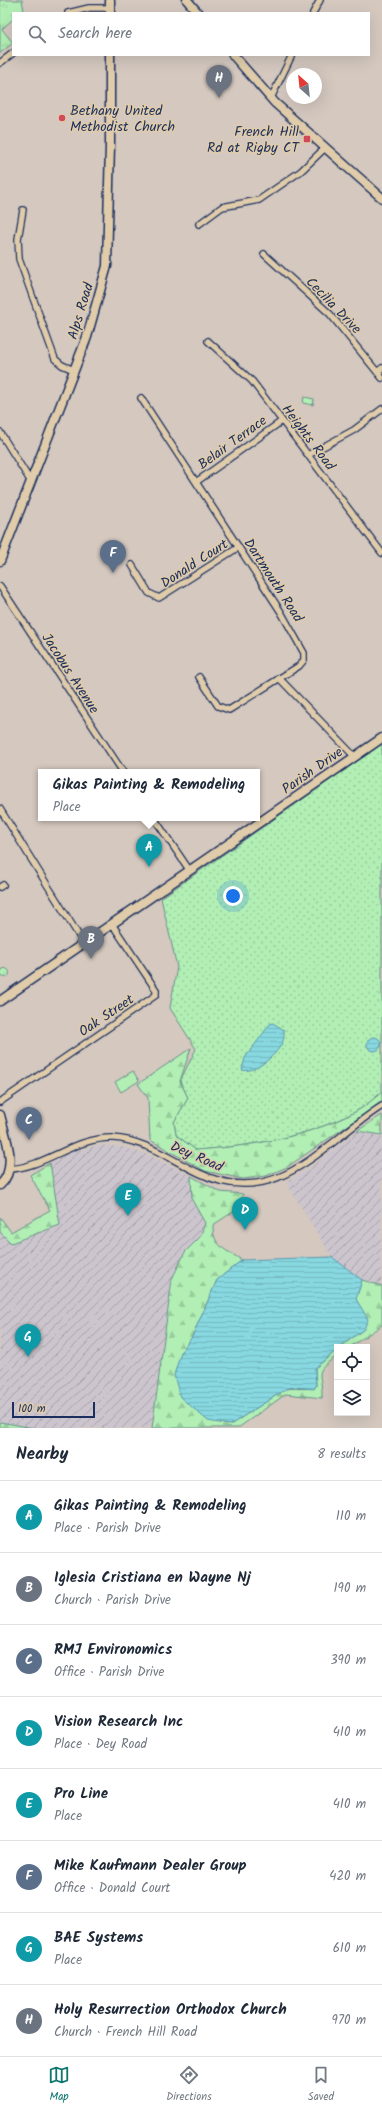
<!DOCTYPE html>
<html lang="en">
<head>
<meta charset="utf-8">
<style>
  :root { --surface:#fff; --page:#f6f6f7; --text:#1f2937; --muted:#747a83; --line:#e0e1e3; --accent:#0f766e }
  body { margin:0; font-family:Kalam,sans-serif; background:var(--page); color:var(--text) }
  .controls { position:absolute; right:12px; bottom:12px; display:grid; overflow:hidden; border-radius:0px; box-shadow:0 4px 16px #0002 }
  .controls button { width:36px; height:36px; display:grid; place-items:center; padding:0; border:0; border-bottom:1px solid var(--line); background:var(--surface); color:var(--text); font:20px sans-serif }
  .compass { position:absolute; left:286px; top:68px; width:36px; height:36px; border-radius:50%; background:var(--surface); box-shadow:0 4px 16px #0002; rotate:333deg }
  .scale { position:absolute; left:12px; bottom:10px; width:83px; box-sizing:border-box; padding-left:4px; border:2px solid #1b2f5e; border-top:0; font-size:11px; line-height:14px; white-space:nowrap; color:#1b2f5e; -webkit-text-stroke:3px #e0ccaa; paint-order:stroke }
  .you { position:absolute; left:233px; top:896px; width:14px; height:14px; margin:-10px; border:3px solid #fff; border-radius:50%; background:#1a73e8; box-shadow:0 0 0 6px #1a73e833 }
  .badge { display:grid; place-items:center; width:26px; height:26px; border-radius:50%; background:var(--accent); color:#fff; font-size:13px; font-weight:700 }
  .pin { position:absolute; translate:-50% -33px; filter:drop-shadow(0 1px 2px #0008) }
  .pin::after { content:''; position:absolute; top:21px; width:14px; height:12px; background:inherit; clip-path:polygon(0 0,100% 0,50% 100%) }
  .popup { position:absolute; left:38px; top:769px; width:222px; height:52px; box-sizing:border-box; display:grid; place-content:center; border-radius:0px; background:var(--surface); filter:drop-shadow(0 1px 3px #0005); font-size:13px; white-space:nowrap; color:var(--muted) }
  .popup b { font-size:15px; color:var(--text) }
  .popup::after { content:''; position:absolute; left:50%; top:100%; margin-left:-8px; border:8px solid transparent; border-top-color:var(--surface) }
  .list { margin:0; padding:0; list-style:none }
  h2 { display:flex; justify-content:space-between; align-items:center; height:52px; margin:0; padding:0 16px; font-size:17px }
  h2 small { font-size:13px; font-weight:400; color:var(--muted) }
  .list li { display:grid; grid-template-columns:26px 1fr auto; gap:12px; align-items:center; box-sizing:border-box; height:72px; padding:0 16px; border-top:1px solid var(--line) }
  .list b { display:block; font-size:15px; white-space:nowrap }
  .list p { margin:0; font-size:13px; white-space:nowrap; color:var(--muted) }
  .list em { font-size:13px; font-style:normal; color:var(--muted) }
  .icon { flex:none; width:22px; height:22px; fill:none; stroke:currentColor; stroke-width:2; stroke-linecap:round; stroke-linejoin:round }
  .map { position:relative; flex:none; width:382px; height:1428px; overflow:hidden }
  .search { position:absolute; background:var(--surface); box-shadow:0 4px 16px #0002; left:12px; right:12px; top:12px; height:44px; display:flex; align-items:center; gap:10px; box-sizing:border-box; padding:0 14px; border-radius:0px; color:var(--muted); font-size:15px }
  .sheet { height:628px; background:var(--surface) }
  nav { display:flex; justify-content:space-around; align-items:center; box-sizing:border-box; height:56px; border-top:1px solid var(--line); background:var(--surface); font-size:11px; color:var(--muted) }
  nav a { display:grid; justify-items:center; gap:2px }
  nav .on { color:var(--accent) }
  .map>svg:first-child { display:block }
</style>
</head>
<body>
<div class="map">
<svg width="382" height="1428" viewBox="0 0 382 1428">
  <defs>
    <pattern id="industrial-furrows" width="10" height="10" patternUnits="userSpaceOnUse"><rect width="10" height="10" fill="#ccc5cd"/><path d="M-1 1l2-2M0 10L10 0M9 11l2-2" fill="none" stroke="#a5a0aa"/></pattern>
    <pattern id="grass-dots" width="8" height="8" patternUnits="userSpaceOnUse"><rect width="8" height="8" fill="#b2efb4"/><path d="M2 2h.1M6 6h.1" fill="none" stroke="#98cd9d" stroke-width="1.8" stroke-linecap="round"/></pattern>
    <pattern id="forest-firs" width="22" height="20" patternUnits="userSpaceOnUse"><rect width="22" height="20" fill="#b2efb4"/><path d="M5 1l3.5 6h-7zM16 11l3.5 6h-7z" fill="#98cd9d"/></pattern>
    <pattern id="park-tufts" width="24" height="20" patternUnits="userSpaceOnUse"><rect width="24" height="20" fill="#b2efb4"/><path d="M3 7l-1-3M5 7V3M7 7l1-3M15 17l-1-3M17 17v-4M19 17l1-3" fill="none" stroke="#98cd9d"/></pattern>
    <pattern id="water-rules" width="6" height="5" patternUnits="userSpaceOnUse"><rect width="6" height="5" fill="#87d8e0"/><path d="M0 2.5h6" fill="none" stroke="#74bac3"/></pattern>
  </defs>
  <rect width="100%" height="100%" fill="#d4c8bf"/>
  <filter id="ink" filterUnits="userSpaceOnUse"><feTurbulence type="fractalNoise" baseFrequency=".025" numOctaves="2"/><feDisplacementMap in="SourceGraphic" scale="8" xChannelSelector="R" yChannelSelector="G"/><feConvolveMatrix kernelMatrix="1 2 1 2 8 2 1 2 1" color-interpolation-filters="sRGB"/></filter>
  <g filter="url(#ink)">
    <path fill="url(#industrial-furrows)" d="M 357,1131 L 382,1135 L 381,1287 L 362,1280 L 332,1257 L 286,1182 L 314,1165 Z
      M 101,1145 L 122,1147 L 148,1155 L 191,1176 L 192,1200 L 205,1223 L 200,1237 L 185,1252 L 172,1279 L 152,1428 L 34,1428 L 0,1422 L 0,1232 L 11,1243 L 60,1225 L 50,1163 L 73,1151 Z"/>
    <path fill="url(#grass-dots)" stroke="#668f89" d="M 382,744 L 382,1092 C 373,1099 365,1107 355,1112 C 305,1138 251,1146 196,1150 L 176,1135 L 174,1122 L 188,1098 L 180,1081 L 196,1049 L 170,1008 L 177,967 L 161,898 Z
      M0.5 973a4.5 4.5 0 1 1 9 0a4.5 4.5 0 1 1-9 0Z"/>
    <path fill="url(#forest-firs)" stroke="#668f89" d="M 191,1048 L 180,1081 L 188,1098 L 174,1122 L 176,1135 L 196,1150 C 251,1146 306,1138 355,1112 C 365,1107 373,1099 382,1092 L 382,1102 L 287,1167 L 266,1176 L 243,1179 L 205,1171 L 150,1140 L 148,1098 L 138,1084 Z
      M 382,1115 L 382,1135 L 357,1131 Z
      M 50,1163 L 60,1225 L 11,1243 L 0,1232 L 0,1217 L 11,1232 L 50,1210 L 30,1175 Z
      M 191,1176 L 220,1192 L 243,1194 L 236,1210 L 213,1225 C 212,1246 226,1250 242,1260 L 217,1280 L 192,1337 L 181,1352 L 230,1425 L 286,1389 C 297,1387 307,1391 316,1386 L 315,1368 L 337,1350 L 337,1356 C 311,1374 323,1372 322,1398 L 286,1394 L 238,1428 L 152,1428 L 172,1279 L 185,1252 L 200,1237 L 205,1223 L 192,1200 Z
      M 362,1280 L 382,1286 L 382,1325 L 350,1347 L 340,1347 L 364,1329 L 356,1299 Z
      M 0,1422 L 34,1428 L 0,1428 Z"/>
    <path fill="url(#park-tufts)" stroke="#668f89" d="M 0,0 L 22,0 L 24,11 L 21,13 L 13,13 L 13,19 L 2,29 L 13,43 L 0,53 Z"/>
    <path fill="#b2efb4" stroke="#668f89" d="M 304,397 L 314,399 L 313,405 L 303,403 Z
      M 133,1071 L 139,1081 L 121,1092 L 115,1082 Z"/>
    <path fill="url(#water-rules)" stroke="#5c94ac" d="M 273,1023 L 284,1030 C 284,1035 284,1041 281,1045 C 275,1056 254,1074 242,1070 L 245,1058 L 270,1024 Z
      M367 1044a7 7 0 1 1 14 0a7 7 0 1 1-14 0Z
      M 332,1257 L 362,1280 L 356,1299 L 368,1319 L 364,1329 L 340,1347 L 337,1347 L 337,1350 L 315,1368 L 316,1386 L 314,1389 L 294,1387 L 286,1389 L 230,1425 L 208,1421 L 180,1397 L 174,1375 L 181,1352 L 192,1337 L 217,1280 L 242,1260 Z"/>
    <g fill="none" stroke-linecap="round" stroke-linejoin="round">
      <g stroke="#1b2f5e" stroke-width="8">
        <path id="street" d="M 68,13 L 89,8 L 110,8
          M 313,13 L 320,0
          M 0,63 L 13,53
          M 271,98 L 292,55
          M 23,210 L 18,239 L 19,259 L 55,359 L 62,365 L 74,370
          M 199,224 L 222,207 L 259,200 L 301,171 L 325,148
          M 264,254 L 330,314 L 382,378
          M 208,341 L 252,381 L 382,553
          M 377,372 L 382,368
          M 141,398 L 281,612 L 304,653 L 304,660 L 299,666 L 229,710 L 218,706 L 199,677
          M 0,432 L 31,482
          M 308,455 L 354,430 L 382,409
          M 196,482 L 282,421
          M 132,565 L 149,593 L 159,598 L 239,547
          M 0,586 L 123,772
          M 279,678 L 355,757
          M 0,809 L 84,944
          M 154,818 L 190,871
          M 0,887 L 3,885
          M 0,1102 L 156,995 L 156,990 L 112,924
          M 10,1169 C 46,1167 75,1137 113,1138 C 145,1140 171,1160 199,1173 C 277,1211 323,1143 382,1106"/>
      </g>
      <g stroke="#1b2f5e" stroke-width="11">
        <path id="secondary" d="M 110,0 L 110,13
          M 187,0 L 198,13
          M 233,55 L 275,103 L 382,198
          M 0,561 L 87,337 L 107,266 L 110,145 L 110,55
          M 0,1001 L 382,738
          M 0,1115 C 5,1136 19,1168 0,1185"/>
      </g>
      <use href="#street" stroke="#e0ccaa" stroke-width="5.5"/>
      <use href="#secondary" stroke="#e0ccaa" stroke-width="8"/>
    </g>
  </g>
  <g fill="#d1495b" stroke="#e0ccaa" stroke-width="1.5">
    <circle cx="62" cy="118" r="4"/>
    <rect x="303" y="135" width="8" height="8" rx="2"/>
  </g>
  <g text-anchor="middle" stroke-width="3" stroke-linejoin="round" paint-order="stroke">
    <g font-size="14" fill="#1b2f5e" stroke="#e0ccaa" text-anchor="start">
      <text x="70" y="115">Bethany United<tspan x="70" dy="16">Methodist Church</tspan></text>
      <text x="299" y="136" text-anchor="end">French Hill<tspan x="299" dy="16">Rd at Rigby CT</tspan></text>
    </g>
    <g font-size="14" fill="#1b2f5e" stroke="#e0ccaa">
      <text transform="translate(334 305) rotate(46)" y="5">Cecilia Drive</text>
      <text transform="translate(80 311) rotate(-73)" y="5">Alps Road</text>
      <text transform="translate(309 437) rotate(53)" y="5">Heights Road</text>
      <text transform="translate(232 442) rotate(-36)" y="5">Belair Terrace</text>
      <text transform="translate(194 563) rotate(-33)" y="5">Donald Court</text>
      <text transform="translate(274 580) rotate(57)" y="5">Dartmouth Road</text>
      <text transform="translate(71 673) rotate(57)" y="5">Jacobus Avenue</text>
      <text transform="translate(312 770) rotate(-35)" y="5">Parish Drive</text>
      <text transform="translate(106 1015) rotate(-34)" y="5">Oak Street</text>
      <text transform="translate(197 1156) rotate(24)" y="5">Dey Road</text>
    </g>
  </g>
</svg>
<div class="controls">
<button><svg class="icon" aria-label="locate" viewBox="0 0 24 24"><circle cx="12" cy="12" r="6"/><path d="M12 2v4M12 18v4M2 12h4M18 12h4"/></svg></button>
<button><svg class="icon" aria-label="layers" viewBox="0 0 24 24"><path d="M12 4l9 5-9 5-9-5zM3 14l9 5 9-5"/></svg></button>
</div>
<svg class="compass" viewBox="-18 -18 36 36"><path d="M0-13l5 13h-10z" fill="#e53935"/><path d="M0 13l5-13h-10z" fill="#747a83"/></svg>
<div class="scale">100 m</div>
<div class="you"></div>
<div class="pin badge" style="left:149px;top:867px;background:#0f9aa8">A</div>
<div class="popup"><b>Gikas Painting &amp; Remodeling</b>Place</div>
<div class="pin badge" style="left:91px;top:959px;background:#6b7280">B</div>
<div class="pin badge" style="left:29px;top:1140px;background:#5c6f8a">C</div>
<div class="pin badge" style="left:245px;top:1230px;background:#0f9aa8">D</div>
<div class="pin badge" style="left:128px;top:1216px;background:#0f9aa8">E</div>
<div class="pin badge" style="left:113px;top:573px;background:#5c6f8a">F</div>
<div class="pin badge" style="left:28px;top:1357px;background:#0f9aa8">G</div>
<div class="pin badge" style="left:219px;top:98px;background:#6b7280">H</div>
<div class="search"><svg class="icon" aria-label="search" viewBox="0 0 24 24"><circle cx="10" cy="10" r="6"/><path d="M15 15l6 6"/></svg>Search here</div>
</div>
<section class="sheet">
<h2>Nearby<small>8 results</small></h2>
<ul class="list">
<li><span class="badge" style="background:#0f9aa8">A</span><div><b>Gikas Painting &amp; Remodeling</b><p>Place · Parish Drive</p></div><em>110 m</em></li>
<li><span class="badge" style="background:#6b7280">B</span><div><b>Iglesia Cristiana en Wayne Nj</b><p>Church · Parish Drive</p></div><em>190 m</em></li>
<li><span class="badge" style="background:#5c6f8a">C</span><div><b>RMJ Environomics</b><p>Office · Parish Drive</p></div><em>390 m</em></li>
<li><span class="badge" style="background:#0f9aa8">D</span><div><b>Vision Research Inc</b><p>Place · Dey Road</p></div><em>410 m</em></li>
<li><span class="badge" style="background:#0f9aa8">E</span><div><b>Pro Line</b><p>Place</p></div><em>410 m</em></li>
<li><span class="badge" style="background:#5c6f8a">F</span><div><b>Mike Kaufmann Dealer Group</b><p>Office · Donald Court</p></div><em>420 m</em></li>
<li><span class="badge" style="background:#0f9aa8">G</span><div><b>BAE Systems</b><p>Place</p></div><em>610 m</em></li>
<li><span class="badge" style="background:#6b7280">H</span><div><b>Holy Resurrection Orthodox Church</b><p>Church · French Hill Road</p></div><em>970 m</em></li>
</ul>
</section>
<nav>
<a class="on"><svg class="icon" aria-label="map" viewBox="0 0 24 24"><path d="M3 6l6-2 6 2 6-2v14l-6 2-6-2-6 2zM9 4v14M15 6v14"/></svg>Map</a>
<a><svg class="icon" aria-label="directions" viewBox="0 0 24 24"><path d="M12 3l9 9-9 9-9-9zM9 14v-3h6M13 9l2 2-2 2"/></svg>Directions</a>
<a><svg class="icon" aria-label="saved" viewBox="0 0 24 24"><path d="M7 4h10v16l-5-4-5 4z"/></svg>Saved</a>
</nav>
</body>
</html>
